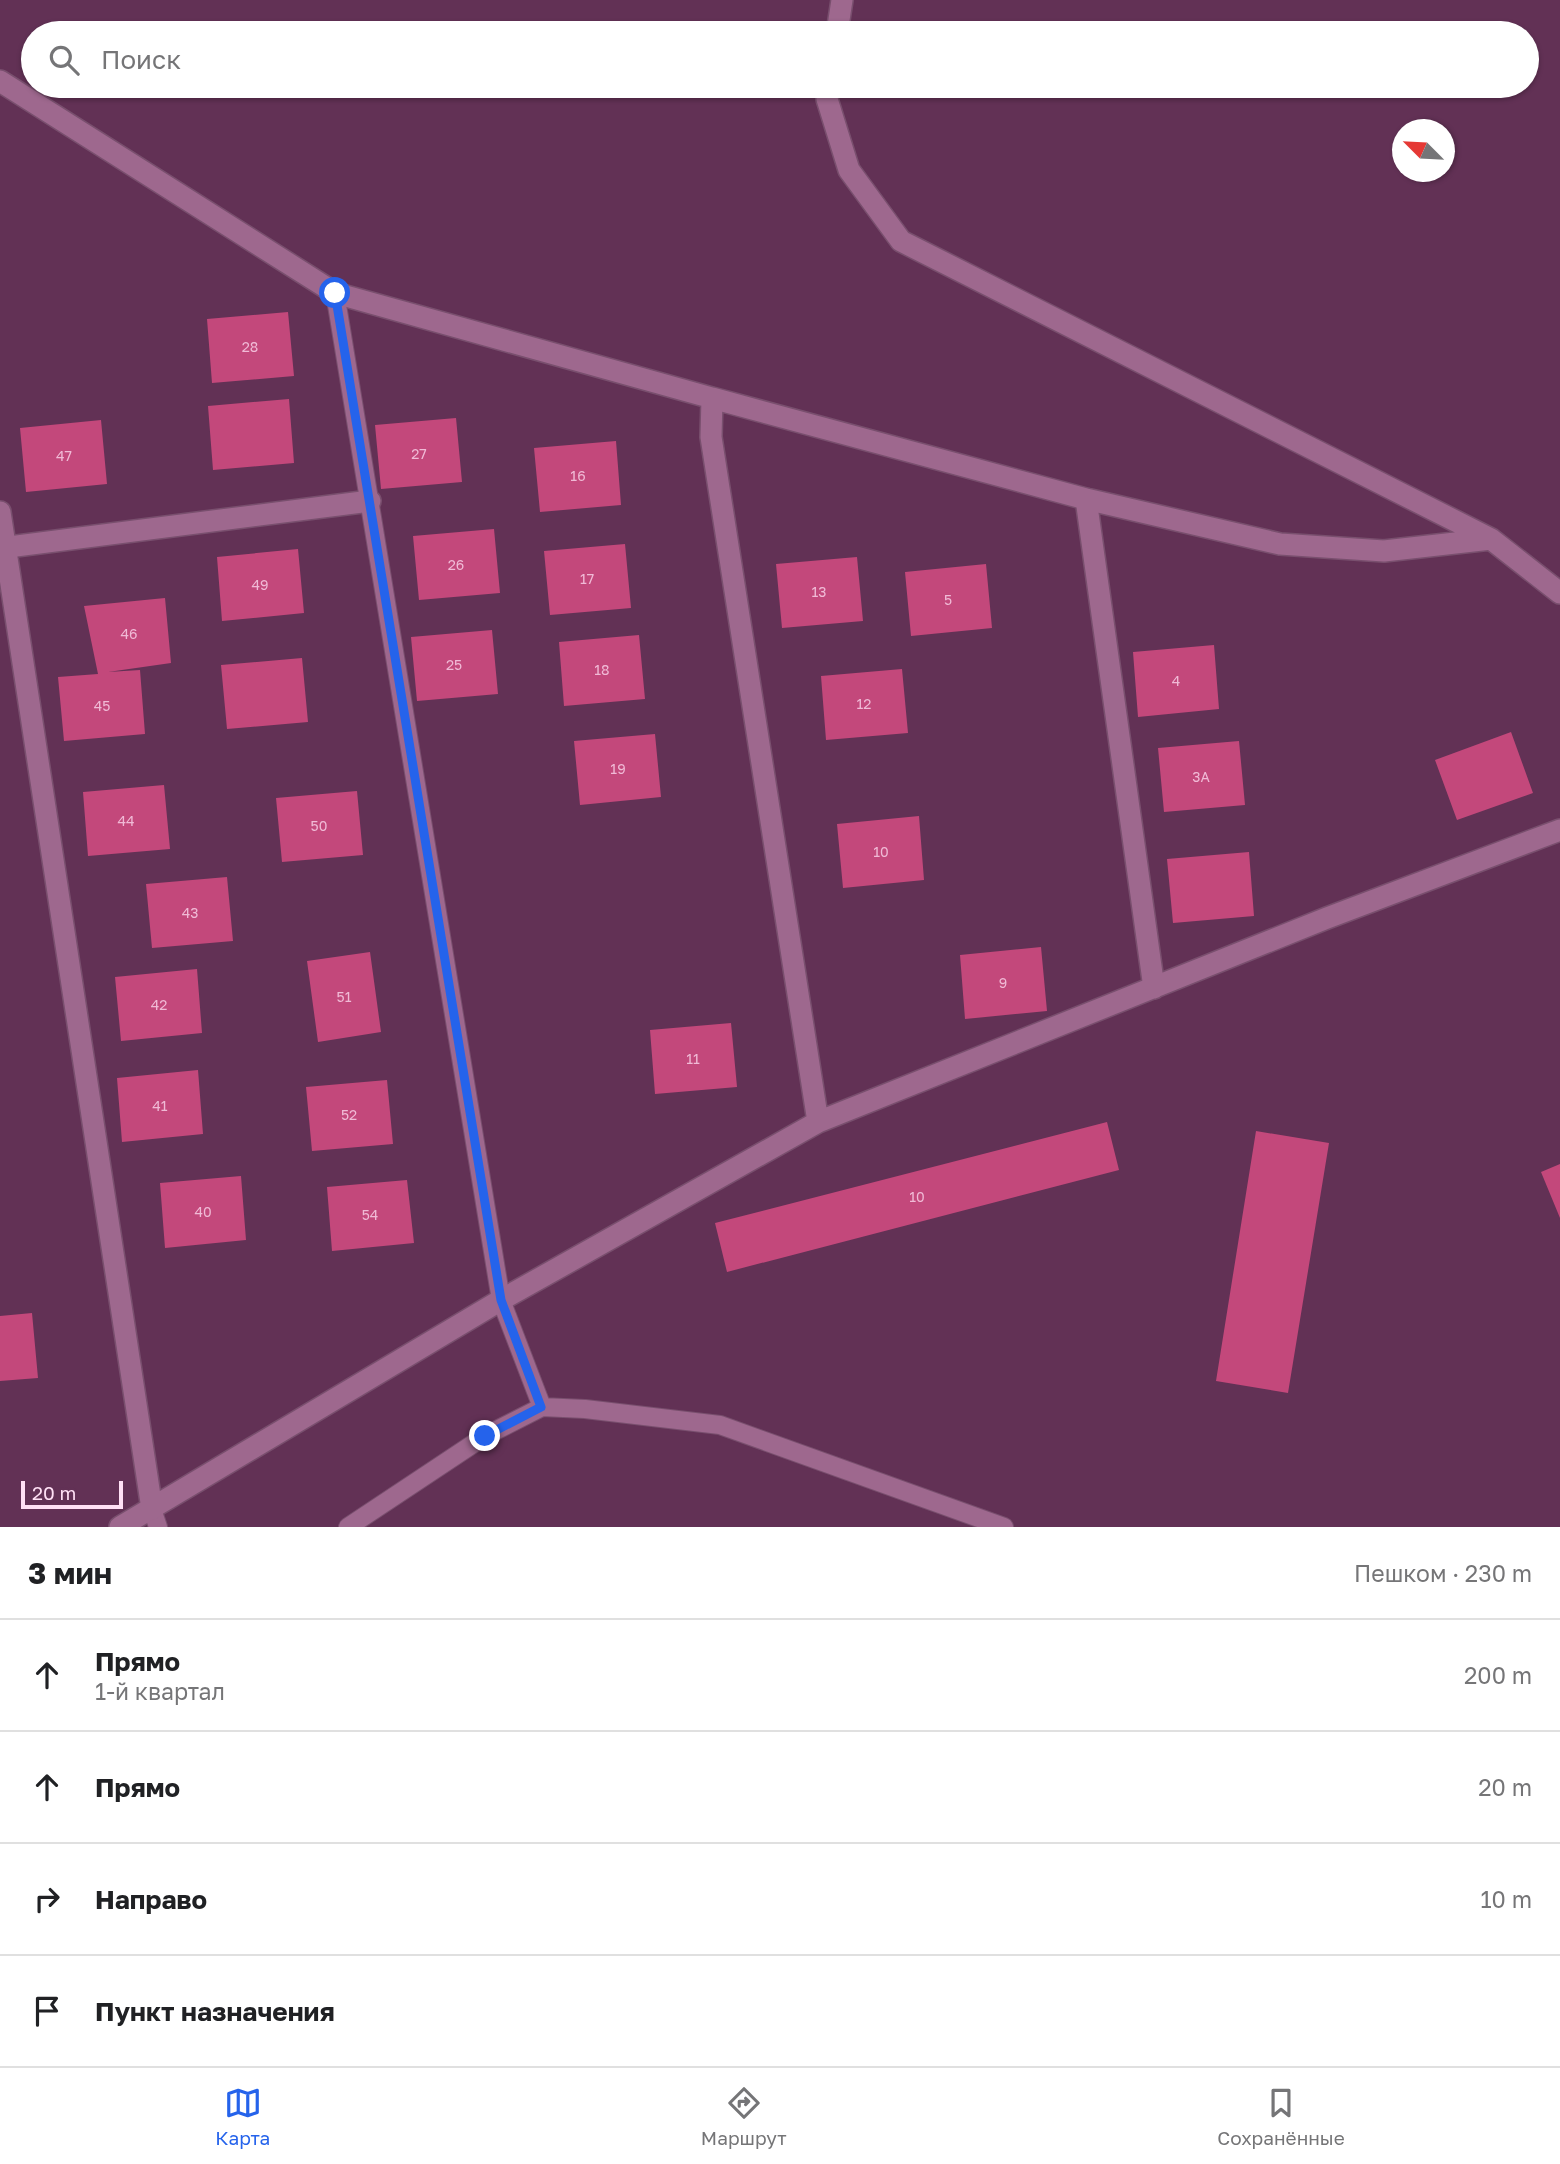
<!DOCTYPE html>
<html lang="ru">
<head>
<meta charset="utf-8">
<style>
  :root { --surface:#fff; --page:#f6f6f6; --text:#202124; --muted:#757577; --line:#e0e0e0; --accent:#2563eb }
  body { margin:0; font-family:"Golos Text",sans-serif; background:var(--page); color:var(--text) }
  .compass { position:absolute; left:1392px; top:119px; width:63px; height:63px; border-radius:50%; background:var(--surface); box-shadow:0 2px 5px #0004; rotate:294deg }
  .scale { position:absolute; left:21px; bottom:18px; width:102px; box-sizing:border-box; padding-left:7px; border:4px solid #ffe0f5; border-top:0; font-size:19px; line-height:24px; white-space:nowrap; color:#ffe0f5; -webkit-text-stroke:5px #623155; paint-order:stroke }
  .stop { position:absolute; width:21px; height:21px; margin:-16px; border:5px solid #2563eb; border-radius:50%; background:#fff }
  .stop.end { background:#2563eb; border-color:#fff; box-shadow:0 2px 7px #0008 }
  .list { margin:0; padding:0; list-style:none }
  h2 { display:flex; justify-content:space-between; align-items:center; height:91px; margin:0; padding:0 28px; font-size:30px }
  h2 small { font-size:23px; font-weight:400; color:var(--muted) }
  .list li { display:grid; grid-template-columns:46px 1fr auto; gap:21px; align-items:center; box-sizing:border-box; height:112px; padding:0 28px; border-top:2px solid var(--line) }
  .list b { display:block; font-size:26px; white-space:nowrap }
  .list p { margin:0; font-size:23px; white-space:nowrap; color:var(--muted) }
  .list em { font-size:23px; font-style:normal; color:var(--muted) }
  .icon { flex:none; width:38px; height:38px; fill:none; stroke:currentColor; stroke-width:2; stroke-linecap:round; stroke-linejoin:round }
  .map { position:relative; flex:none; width:1560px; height:1527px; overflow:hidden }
  .search { position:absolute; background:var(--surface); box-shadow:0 2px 5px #0004; left:21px; right:21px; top:21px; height:77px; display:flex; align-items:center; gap:18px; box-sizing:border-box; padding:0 24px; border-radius:38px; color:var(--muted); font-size:26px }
  .sheet { height:539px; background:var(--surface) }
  nav { display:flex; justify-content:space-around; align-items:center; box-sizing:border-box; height:98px; border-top:2px solid var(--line); background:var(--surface); font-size:19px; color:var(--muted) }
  nav a { display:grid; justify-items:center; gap:4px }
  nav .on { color:var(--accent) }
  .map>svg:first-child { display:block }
</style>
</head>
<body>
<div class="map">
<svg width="1560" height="1527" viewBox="0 0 1560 1527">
  <rect width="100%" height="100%" fill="#623155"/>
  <path fill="#c3487b" d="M 288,312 L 294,376 L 212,383 L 207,319 Z
    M 289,399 L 294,463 L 213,470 L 208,406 Z
    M 456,418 L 462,482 L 381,489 L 375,425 Z
    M 101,420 L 107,484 L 26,492 L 20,428 Z
    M 616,441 L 621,505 L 540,512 L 534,448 Z
    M 494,529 L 500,593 L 419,600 L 413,536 Z
    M 625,544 L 631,608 L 550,615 L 544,551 Z
    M 298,549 L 304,613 L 222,621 L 217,557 Z
    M 857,557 L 863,621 L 782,628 L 776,564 Z
    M 986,564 L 992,628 L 911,636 L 905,572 Z
    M 165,598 L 171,663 L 108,672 L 140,670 L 145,734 L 64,741 L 58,677 L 98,674 L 84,606 Z
    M 492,630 L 498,694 L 417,701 L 411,637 Z
    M 639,635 L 645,699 L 564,706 L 559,642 Z
    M 1214,645 L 1219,709 L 1138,717 L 1133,652 Z
    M 302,658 L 308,722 L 227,729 L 221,665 Z
    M 902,669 L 908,733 L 826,740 L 821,676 Z
    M 1511,732 L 1533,793 L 1457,820 L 1435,760 Z
    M 655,734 L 661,797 L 580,805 L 574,741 Z
    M 1239,741 L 1245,805 L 1164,812 L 1158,748 Z
    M 164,785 L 170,849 L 88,856 L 83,792 Z
    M 357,791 L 363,855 L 282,862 L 276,798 Z
    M 919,816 L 924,880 L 843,888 L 837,824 Z
    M 1249,852 L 1254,916 L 1173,923 L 1167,859 Z
    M 227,877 L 233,941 L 152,948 L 146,884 Z
    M 1041,947 L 1047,1011 L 965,1019 L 960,955 Z
    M 370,952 L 381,1032 L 318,1042 L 307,961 Z
    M 197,969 L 202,1033 L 121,1041 L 115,977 Z
    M 731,1023 L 737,1087 L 655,1094 L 650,1030 Z
    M 198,1070 L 203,1134 L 122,1142 L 117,1078 Z
    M 387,1080 L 393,1144 L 312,1151 L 306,1087 Z
    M 1107,1122 L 1119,1170 L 727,1272 L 715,1223 Z
    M 1256,1131 L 1329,1143 L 1288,1393 L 1216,1381 Z
    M 1560,1164 L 1560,1218 L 1541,1172 Z
    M 241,1176 L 246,1240 L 165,1248 L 160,1183 Z
    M 407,1180 L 414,1243 L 332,1251 L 327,1187 Z
    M 32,1313 L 38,1378 L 0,1381 L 0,1316 Z"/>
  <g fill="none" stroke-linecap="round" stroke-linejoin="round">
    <g stroke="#794f6e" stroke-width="20">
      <path id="service" d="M 335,293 L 501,1300 L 542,1407
        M 152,1509 L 158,1527
        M 348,1527 L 485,1436 L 542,1407 L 585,1409 L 720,1425 L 1004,1527"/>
    </g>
    <g stroke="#794f6e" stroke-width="24">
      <path id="minor" d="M 837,33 L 842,0
        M 0,81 L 335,293 L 712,398 L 711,437 L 818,1122 L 501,1300 L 120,1527
        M 829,86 L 827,99 L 849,170 L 901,241 L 1491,539 L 1560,593
        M 712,398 L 1086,499 L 1280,544 L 1384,551 L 1491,539
        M 1086,499 L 1154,988
        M 0,512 L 152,1509
        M 0,548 L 370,501
        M 818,1122 L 1327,918 L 1560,830"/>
    </g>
    <use href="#service" stroke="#9e688e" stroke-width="18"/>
    <use href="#minor" stroke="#9e688e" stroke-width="21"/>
  </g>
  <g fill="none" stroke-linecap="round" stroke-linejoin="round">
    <path stroke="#2563eb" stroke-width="9" d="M 335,293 L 501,1300 L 541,1407 L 485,1436"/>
  </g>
  <g text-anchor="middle" stroke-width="6" stroke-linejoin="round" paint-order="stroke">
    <g font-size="14" fill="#f0bad6">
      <text x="250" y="352">28</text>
      <text x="419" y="459">27</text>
      <text x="64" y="461">47</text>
      <text x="578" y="481">16</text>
      <text x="456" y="570">26</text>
      <text x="587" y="584">17</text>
      <text x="260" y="590">49</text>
      <text x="819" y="597">13</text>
      <text x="948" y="605">5</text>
      <text x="129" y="639">46</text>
      <text x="454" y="670">25</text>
      <text x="602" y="675">18</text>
      <text x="1176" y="686">4</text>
      <text x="864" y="709">12</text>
      <text x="102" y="711">45</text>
      <text x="618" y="774">19</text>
      <text x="1201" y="782">3А</text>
      <text x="126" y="826">44</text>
      <text x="319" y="831">50</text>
      <text x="881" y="857">10</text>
      <text x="190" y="918">43</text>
      <text x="1003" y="988">9</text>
      <text x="344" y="1002">51</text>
      <text x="159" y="1010">42</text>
      <text x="693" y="1064">11</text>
      <text x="160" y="1111">41</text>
      <text x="349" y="1120">52</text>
      <text x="917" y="1202">10</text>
      <text x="203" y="1217">40</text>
      <text x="370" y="1220">54</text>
    </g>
  </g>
</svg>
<svg class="compass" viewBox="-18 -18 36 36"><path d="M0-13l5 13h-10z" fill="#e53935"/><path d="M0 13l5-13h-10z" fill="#757577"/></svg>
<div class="scale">20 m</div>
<div class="stop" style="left:335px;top:293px"></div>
<div class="stop end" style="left:485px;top:1436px"></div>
<div class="search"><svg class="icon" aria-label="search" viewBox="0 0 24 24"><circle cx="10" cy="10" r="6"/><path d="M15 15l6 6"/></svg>Поиск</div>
</div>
<section class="sheet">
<h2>3 мин<small>Пешком · 230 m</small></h2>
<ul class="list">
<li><svg class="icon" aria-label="ahead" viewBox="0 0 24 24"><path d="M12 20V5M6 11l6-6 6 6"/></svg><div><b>Прямо</b><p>1-й квартал</p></div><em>200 m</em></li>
<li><svg class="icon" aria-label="ahead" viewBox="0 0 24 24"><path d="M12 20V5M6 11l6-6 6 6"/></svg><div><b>Прямо</b></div><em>20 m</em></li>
<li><svg class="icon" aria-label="right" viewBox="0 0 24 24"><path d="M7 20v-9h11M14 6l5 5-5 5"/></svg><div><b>Направо</b></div><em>10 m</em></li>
<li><svg class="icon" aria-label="arrive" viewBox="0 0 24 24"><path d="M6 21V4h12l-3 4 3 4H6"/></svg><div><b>Пункт назначения</b></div></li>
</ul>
</section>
<nav>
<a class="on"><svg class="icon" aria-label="map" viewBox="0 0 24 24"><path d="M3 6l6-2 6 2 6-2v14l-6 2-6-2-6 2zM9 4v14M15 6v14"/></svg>Карта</a>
<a><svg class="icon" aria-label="directions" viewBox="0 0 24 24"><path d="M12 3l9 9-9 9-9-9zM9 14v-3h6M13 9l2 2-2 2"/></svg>Маршрут</a>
<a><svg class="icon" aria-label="saved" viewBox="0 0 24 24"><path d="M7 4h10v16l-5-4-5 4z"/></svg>Сохранённые</a>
</nav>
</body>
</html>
